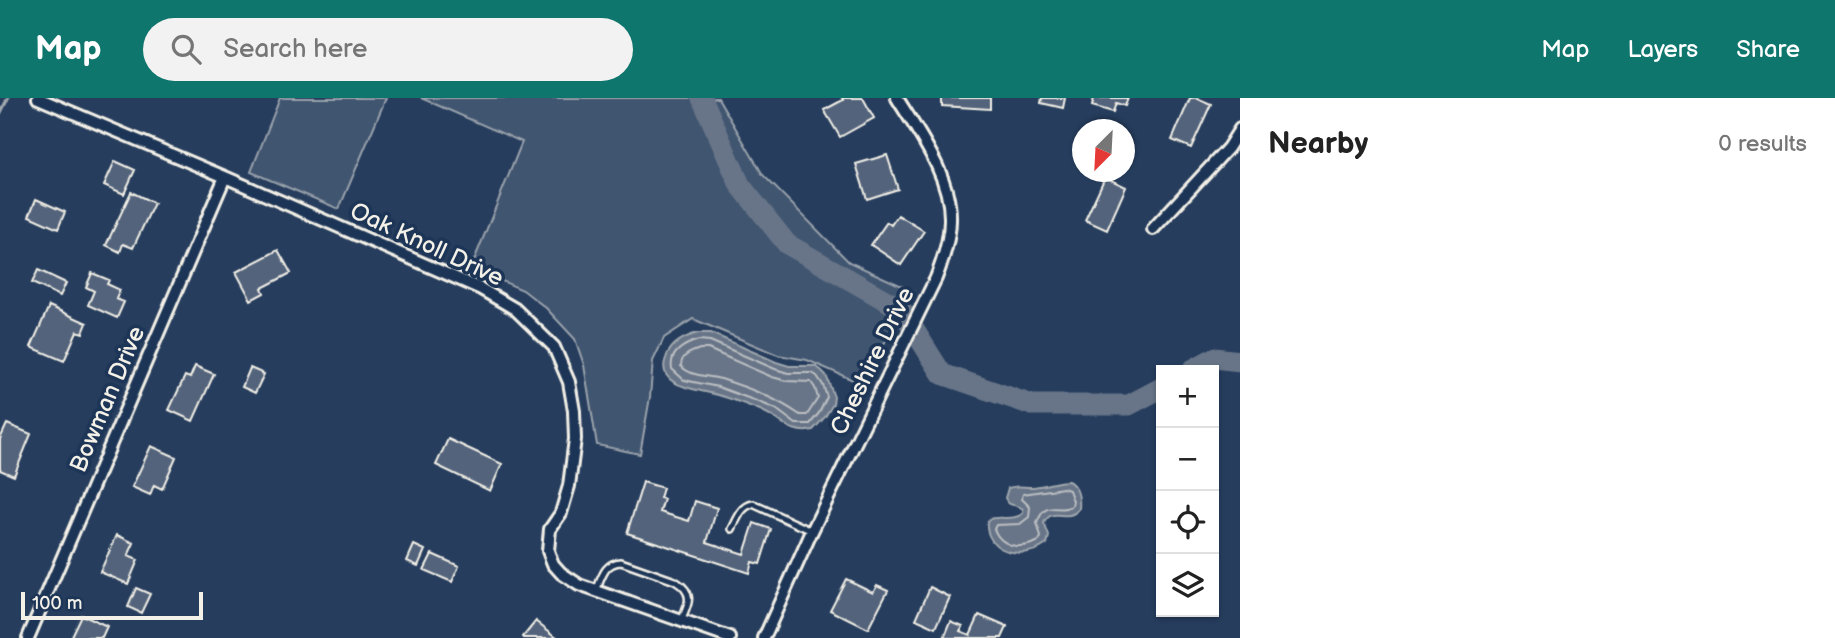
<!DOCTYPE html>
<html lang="en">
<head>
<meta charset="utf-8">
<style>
  :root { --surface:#fff; --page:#f2f2f2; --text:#222; --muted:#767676; --line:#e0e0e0; --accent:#0f766e }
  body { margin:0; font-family:"Balsamiq Sans",sans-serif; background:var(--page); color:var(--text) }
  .controls { position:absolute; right:21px; bottom:21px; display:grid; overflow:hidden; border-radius:0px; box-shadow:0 2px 5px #0004 }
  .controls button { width:63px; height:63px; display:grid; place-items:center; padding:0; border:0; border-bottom:2px solid var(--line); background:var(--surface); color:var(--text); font:35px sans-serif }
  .compass { position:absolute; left:1072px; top:21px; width:63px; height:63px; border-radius:50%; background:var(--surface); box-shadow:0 2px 5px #0004; rotate:204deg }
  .scale { position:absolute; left:21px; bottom:18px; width:182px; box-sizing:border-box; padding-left:7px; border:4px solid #f4f1e8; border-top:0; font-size:19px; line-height:24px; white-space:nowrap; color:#f4f1e8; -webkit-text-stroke:5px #1d3557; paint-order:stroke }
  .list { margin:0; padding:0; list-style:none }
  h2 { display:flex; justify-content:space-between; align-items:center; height:91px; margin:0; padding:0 28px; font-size:30px }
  h2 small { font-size:23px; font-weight:400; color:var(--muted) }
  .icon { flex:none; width:38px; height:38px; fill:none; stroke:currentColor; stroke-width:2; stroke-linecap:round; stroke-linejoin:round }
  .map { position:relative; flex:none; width:1240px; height:540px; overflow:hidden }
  header { display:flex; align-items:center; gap:42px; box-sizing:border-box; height:98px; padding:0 35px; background:var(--accent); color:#fff }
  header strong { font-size:33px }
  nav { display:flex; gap:38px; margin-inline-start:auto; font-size:24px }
  .search { width:490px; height:63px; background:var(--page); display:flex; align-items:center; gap:18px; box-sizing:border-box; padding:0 24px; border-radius:38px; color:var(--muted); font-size:26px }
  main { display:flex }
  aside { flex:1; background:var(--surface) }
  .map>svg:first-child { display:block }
</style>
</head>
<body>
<header>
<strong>Map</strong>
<div class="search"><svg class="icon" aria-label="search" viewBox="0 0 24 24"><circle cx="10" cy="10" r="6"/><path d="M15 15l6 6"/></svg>Search here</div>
<nav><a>Map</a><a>Layers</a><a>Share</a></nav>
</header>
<main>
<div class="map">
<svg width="1240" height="540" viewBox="0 0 1240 540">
  <rect width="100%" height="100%" fill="#263d5d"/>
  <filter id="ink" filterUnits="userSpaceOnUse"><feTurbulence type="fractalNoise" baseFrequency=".0143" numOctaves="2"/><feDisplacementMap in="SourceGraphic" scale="14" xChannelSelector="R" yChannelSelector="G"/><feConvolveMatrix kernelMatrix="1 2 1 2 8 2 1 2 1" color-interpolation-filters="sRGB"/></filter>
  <g filter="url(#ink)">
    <path fill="#40546f" stroke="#9aa2ac" stroke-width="2" d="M 280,0 L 386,0 L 339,111 L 251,74 Z
      M 421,0 L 718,0 L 763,77 L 849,164 L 913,193 L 862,286 L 807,262 L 778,257 L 693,221 L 664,240 L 653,263 L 650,299 L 640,356 L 597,347 L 584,267 L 575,241 L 546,210 L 523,192 L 471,170 L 522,44 Z"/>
    <path fill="#677588" stroke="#9fa7ae" stroke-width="2" d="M 698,235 L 711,235 L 776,264 L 789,268 L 815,268 L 821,272 L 826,277 L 834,299 L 833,306 L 825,319 L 813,332 C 791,338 780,320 760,312 C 745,306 730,300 714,296 C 697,291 655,289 666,260 C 671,245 684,239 698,235 Z
      M 1068,383 C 1079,389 1080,400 1079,411 C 1066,426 1053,407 1044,425 L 1049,438 L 1047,446 C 1029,459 997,459 988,435 C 988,433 986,427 987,424 C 991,415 1013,425 1023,415 L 1023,411 C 1016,405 1009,410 1005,400 L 1008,390 C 1017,387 1023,389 1032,389 C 1045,388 1056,383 1068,383 Z"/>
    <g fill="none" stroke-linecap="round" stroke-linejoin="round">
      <path stroke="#bcbfc2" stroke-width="2" d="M 699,242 L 710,243 L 775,271 L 788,275 L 812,275 L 817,278 L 823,287 L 827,299 L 819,315 L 810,326 L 796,326 L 776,311 L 759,304 L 718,289 L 684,282 L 672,271 C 669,254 685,246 699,242 Z
        M 700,251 L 708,251 L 772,279 L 787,283 L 811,284 L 815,290 L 818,300 L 807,317 L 800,317 C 776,300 749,290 721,281 C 707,277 691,279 681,268 C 681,257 691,254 700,251 Z
        M 1063,390 L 1069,392 L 1073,403 L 1072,408 C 1057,416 1046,400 1037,425 L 1041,439 L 1039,443 C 1023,451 1002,451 994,431 L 996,427 L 1020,426 L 1029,419 L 1030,409 L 1022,401 L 1023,396 Z"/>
      <path stroke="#9fa7ae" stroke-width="3.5" d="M 0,16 L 8,0"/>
      <path stroke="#677588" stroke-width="21" d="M 702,0 L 740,87 L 787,146 L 901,211 L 942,276 L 1032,307 L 1129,307 L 1161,290
        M 1192,272 L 1214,260 L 1240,263"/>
    </g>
    <path fill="#52647b" stroke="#f4f1e8" stroke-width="2" d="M 842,0 L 863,0 L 874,20 L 840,39 L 824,12 L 843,2 Z
      M 942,0 L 990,0 L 990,11 L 942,8 Z
      M 1042,0 L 1065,0 L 1063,10 L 1041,5 Z
      M 1094,0 L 1128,0 L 1125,8 L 1116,5 L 1113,14 L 1092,8 Z
      M 1190,0 L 1197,0 L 1211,6 L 1191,50 L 1172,42 Z
      M 887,57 L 898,91 L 867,101 L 856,66 Z
      M 115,63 L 135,72 L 124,96 L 104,87 Z
      M 1105,79 L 1126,89 L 1107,132 L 1085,122 Z
      M 131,94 L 154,105 L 133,150 L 123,146 L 120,154 L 106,147 Z
      M 36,101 L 65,114 L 58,131 L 29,118 Z
      M 898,117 L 924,133 L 901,167 L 871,147 L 887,124 L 891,127 Z
      M 278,152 L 291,175 L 262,190 L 264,195 L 251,202 L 236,174 Z
      M 38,172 L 66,185 L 60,198 L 32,185 Z
      M 92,175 L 109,182 L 107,186 L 120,192 L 116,201 L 124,204 L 117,220 L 88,207 L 94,193 L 86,189 Z
      M 49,208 L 87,225 L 83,235 L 77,233 L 64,263 L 31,249 Z
      M 195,268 L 214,276 L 193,323 L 169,312 L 185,278 L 190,280 Z
      M 250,270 L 264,276 L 255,295 L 242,289 Z
      M 7,326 L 31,336 L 14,378 L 0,372 L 0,341 Z
      M 448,341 L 502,366 L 490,393 L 436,367 Z
      M 151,348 L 176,359 L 162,391 L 154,387 L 150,397 L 132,389 Z
      M 643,384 L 663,390 L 660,400 L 664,401 L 660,414 L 689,423 L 695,403 L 717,410 L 707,444 L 744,456 L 754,425 L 771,431 L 760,466 L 752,464 L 749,475 L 627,435 Z
      M 117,437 L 134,445 L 128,458 L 138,462 L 128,486 L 100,474 Z
      M 414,447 L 425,452 L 418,468 L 407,463 Z
      M 432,456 L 459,468 L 452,484 L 424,472 Z
      M 846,481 L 873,494 L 877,487 L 888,492 L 868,531 L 830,512 Z
      M 930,489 L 950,499 L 936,530 L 916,521 Z
      M 136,490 L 150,496 L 141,515 L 128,509 Z
      M 81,517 L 107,529 L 102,540 L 70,540 Z
      M 979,517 L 1007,529 L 1002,540 L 944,540 L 951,523 L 963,528 L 960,533 L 970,537 Z
      M 536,523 L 558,540 L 524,540 L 523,539 Z"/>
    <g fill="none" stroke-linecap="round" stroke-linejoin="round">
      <g stroke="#f4f1e8" stroke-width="10">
        <path id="service" d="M 732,431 C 737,422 741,408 753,406 L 812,433
          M 596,493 C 602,479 604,465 621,464 L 675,483 C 695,495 689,506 681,523"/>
      </g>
      <g stroke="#f4f1e8" stroke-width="16">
        <path id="minor" d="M 38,0 L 225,79 L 481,191 L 515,211 L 554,249 L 569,284 L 574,313 L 575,341 L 569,388 L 561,415 L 550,431 L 548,453 L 553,466 L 561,475 L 579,487 L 730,540
          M 1153,131 L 1228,50 L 1240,31
          M 28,540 L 225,79
          M 764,540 L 812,433 L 936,180 C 943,162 950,142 950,122 C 951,78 919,36 897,0"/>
      </g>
      <use href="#service" stroke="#1d3557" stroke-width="5"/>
      <use href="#minor" stroke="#1d3557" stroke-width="10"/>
    </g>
  </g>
  <g text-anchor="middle" stroke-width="7" stroke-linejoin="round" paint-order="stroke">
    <g font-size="24" fill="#f4f1e8" stroke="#1d3557">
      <text transform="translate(427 146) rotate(25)" y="8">Oak Knoll Drive</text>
      <text transform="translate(872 263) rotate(-64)" y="8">Cheshire Drive</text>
      <text transform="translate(107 301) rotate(-67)" y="8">Bowman Drive</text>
    </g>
  </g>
</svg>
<div class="controls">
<button>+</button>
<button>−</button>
<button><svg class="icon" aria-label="locate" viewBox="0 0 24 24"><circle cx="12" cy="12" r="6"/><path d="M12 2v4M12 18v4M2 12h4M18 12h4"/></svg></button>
<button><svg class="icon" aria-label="layers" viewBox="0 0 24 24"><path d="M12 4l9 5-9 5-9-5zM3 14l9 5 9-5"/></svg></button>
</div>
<svg class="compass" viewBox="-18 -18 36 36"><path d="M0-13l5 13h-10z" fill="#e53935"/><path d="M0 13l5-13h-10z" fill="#767676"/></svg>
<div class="scale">100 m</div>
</div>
<aside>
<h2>Nearby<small>0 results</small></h2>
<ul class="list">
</ul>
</aside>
</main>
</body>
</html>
